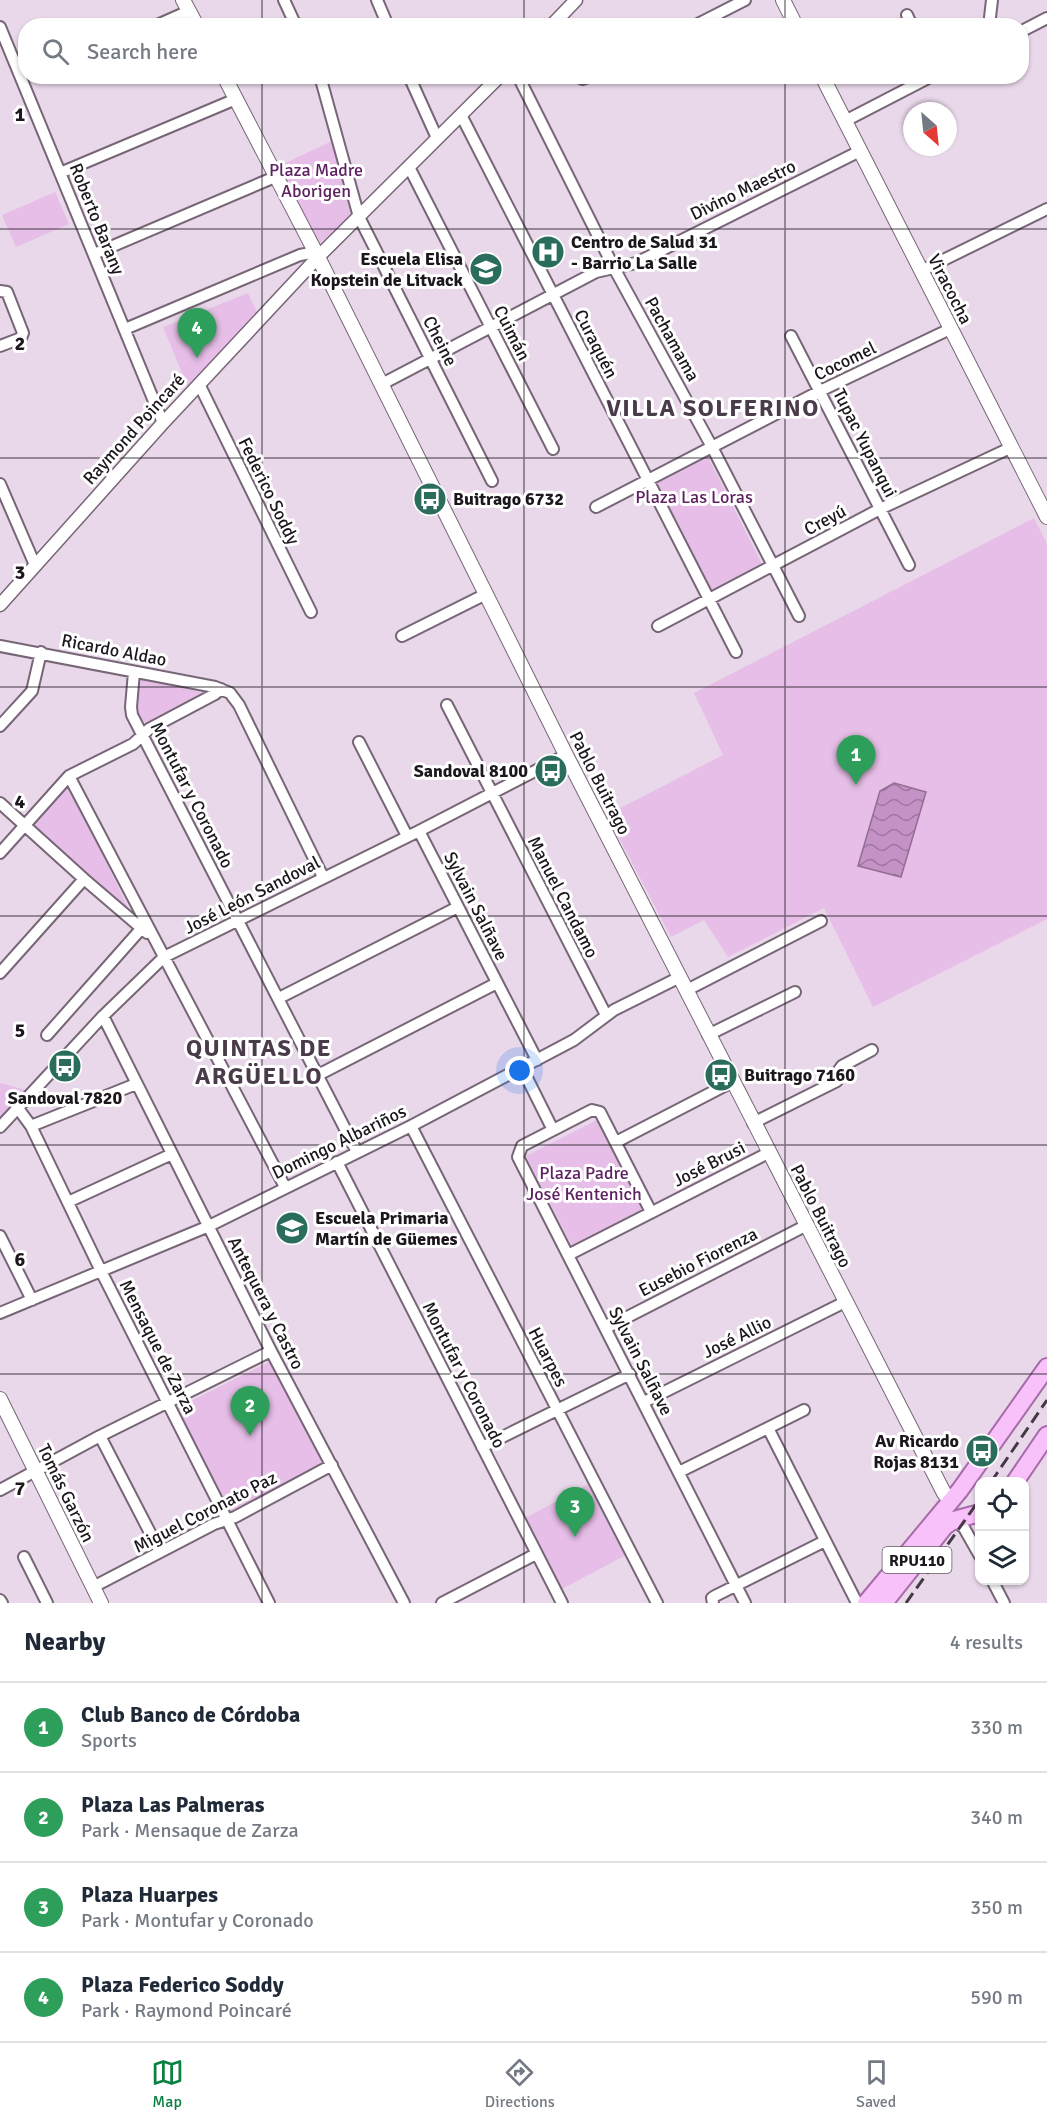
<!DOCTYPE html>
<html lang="en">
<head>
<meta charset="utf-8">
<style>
  :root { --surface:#fff; --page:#f2f2f3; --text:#1f2937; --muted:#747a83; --line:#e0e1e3; --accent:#0b8043 }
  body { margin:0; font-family:Signika,sans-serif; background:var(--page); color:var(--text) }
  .controls { position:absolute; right:18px; bottom:18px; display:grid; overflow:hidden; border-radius:12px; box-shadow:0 2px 4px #0004 }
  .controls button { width:54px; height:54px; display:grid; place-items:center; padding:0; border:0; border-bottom:2px solid var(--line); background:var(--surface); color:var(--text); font:30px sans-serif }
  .compass { position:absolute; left:903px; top:102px; width:54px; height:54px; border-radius:50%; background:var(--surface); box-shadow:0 2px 4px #0004; rotate:153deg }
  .you { position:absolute; left:520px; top:1071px; width:21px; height:21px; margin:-15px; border:4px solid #fff; border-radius:50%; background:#1a73e8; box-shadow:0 0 0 9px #1a73e833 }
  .badge { display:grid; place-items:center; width:39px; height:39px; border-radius:50%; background:var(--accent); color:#fff; font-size:20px; font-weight:700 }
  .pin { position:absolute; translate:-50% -50px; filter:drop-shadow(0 2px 3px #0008) }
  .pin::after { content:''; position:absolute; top:32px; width:21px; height:18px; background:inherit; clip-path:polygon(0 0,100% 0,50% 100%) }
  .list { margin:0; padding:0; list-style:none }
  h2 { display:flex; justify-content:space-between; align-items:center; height:78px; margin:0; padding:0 24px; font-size:26px }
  h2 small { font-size:20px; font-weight:400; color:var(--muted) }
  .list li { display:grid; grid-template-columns:39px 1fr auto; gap:18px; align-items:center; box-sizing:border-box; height:90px; padding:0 24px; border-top:2px solid var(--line) }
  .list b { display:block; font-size:22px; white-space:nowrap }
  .list p { margin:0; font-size:20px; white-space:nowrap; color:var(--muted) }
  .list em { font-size:20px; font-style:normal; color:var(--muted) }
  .icon { flex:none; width:33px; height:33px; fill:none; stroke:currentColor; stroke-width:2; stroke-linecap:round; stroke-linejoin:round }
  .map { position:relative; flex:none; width:1047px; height:1603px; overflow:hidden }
  .search { position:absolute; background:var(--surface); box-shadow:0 2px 4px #0004; left:18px; right:18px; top:18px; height:66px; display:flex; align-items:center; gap:15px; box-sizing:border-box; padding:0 21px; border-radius:24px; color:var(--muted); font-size:22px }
  .sheet { height:438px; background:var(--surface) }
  nav { display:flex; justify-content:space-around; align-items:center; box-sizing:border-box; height:84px; border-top:2px solid var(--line); background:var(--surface); font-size:16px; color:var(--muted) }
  nav a { display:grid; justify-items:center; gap:3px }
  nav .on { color:var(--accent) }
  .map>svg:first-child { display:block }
</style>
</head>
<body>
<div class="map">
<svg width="1047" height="1603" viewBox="0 0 1047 1603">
  <defs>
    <pattern id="water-waves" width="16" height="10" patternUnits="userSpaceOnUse" patternTransform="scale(1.5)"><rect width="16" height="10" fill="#c592c6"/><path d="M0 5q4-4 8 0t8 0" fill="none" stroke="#9f76a0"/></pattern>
  </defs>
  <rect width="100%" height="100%" fill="#e9d8ea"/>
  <path fill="#e6bee7" d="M 332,141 L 351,216 L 318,245 L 279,166 Z
    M 55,192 L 69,224 L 16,247 L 2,215 Z
    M 248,293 L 258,315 L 189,390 L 163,327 Z
    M 707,455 L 762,564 L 709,591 L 655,484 Z
    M 1034,518 L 1047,544 L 1047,919 L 873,1007 L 824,908 L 728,957 L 704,920 L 671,937 L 607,815 L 723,755 L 694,693 Z
    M 141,679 L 205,693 L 148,723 L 140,720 L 136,709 Z
    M 68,787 L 71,788 L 128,908 L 127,911 L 33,827 L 64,788 Z
    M 0,1083 L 33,1092 L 0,1127 Z
    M 597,1120 L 643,1210 L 572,1246 L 526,1156 Z
    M 271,1361 L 323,1464 L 229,1512 L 177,1408 Z
    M 588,1484 L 626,1555 L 562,1589 L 524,1519 Z"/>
  <path fill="url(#water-waves)" stroke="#936d93" stroke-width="1.5" d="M 894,783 L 926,792 L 901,877 L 858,866 L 880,791 Z"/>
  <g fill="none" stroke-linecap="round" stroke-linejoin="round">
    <g stroke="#766676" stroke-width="14">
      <path id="minor" d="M 284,0 L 296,26
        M 377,0 L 388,26
        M 907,15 L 912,26
        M 155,26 L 189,11
        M 694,26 L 745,0
        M 989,26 L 992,0
        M 0,27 L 163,423
        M 1022,31 L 1047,18
        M 320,76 L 359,217 L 492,481
        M 409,76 L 437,138
        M 518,76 L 614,268 L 712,447 L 799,616
        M 576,76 L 583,79 L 591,76
        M 461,115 L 736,652
        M 845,121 L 932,76
        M 409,167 L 553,449
        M 60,173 L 236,99
        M 94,254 L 275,177
        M 921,271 L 1047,209
        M 0,291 L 7,292 L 23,333 L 21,338 L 0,346
        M 125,329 L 300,255 L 316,252
        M 791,336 L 909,565
        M 199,384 L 311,612
        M 382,384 L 596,272 L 636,263 L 860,151
        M 0,484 L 35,565
        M 596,507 L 820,391 L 950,329
        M 658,626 L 880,509 L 1010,448
        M 402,636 L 486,594
        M 0,646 L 215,687 L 230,693 L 239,705 L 323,877
        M 134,672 L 131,707 L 132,715 L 357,1152
        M 447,705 L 606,1015
        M 0,726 L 32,691 L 41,652
        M 359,742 L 407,836
        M 69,776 L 285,1187
        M 0,803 L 84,879 L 147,933
        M 419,831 L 537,1060
        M 0,853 L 69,776 L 133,744 L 149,729 L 215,694 L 221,689
        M 0,973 L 84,879
        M 687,990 L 821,921
        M 279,998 L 458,907
        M 103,1016 L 271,1351 L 404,1603
        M 47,1035 L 141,929
        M 708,1035 L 795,992
        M 522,1068 L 553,1130
        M 318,1075 L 497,983
        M 17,1107 L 31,1126 L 101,1271 L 269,1603
        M 753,1123 L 837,1081 L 839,1070 L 842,1066 L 872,1050
        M 31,1126 L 136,1084
        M 411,1126 L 657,1603
        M 0,1127 L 103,1016 L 164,957 L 419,831 L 566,755
        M 616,1142 L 732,1082
        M 337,1162 L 562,1603
        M 68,1202 L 172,1154
        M 651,1212 L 600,1112 L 592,1110 L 522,1146 L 518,1157 L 745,1603
        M 0,1236 L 32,1300
        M 568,1255 L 768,1153
        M 0,1313 L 209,1226 L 411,1126 L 574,1040 L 614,1010 L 680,977
        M 606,1328 L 805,1226
        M 644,1402 L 845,1302
        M 768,1428 L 857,1603
        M 100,1436 L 160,1552
        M 482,1447 L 630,1374
        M 679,1472 L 804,1410
        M 0,1490 L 100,1436 L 271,1351
        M 954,1520 L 964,1528 L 980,1556
        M 24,1557 L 47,1603
        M 992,1580 L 1004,1603
        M 93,1587 L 214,1524 L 235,1517 L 332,1465
        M 0,1600 L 2,1603
        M 442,1603 L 536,1554
        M 713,1603 L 712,1598 L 715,1596 L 825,1541"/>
    </g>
    <g stroke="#766676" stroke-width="15">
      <path id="tertiary" d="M 551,26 L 576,0
        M 0,605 L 163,423 L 318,257 L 500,76"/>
    </g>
    <g stroke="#766676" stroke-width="16">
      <path id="secondary" d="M 183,0 L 197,26
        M 783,0 L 796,26
        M 224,76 L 318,257 L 566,755 L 944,1493 L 951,1502
        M 822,76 L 1047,517
        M 0,1399 L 101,1603"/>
    </g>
    <g stroke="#a86baa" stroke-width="20">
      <path id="primary" d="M 1015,1482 L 1047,1435
        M 866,1603 L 960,1490 L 1047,1367
        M 884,1603 L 945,1526 L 954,1520 L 980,1513"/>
    </g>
    <use href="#minor" stroke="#fff" stroke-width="10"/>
    <use href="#tertiary" stroke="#fff" stroke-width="12"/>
    <use href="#secondary" stroke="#fff" stroke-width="14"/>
    <use href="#primary" stroke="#f8c1fa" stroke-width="16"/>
    <path stroke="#433b43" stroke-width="3" stroke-dasharray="12 6" stroke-linecap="butt" d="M 991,1482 L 1047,1400
      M 906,1603 L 980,1499"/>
  </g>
  <path fill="none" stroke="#1d171d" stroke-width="1.5" stroke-opacity="0.55" d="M 262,0 L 262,26M 524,0 L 524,26M 785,0 L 785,26M 262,76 L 262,1603M 524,76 L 524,1603M 785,76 L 785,1603M 0,229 L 1047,229M 0,458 L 1047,458M 0,687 L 1047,687M 0,916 L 1047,916M 0,1145 L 1047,1145M 0,1374 L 1047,1374"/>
  <defs>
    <g id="hospital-disc" transform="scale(1.725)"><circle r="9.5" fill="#2a6d5d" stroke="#fff"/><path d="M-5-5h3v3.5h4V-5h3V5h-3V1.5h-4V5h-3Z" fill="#fff"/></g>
    <g id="school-disc" transform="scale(1.725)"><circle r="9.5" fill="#2a6d5d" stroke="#fff"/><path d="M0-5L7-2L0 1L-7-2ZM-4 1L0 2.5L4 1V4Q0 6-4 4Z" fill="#fff"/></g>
    <g id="bus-disc" transform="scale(1.725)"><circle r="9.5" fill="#2a6d5d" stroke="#fff"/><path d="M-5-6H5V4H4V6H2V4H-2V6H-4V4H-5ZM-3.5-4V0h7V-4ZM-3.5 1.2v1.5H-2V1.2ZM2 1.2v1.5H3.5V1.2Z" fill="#fff"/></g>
  </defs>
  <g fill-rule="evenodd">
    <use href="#hospital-disc" x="548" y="252"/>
    <use href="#school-disc" x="486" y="269"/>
    <use href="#bus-disc" x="430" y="499"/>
    <use href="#bus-disc" x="551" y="771"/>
    <use href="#bus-disc" x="65" y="1066"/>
    <use href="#bus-disc" x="721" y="1075"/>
    <use href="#school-disc" x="292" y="1228"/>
    <use href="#bus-disc" x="982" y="1451"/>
  </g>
  <g text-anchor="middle" stroke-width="6" stroke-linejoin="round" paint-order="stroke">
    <rect fill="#fff" stroke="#615d61" stroke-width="1.5" x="882.5" y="1547" width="69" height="26" rx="4.5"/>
    <g font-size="16" font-weight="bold" fill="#1d171d">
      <text x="917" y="1566">RPU110</text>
    </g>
    <g font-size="18" fill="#5e2161" stroke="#fff">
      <text x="316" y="176">Plaza Madre<tspan x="316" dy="21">Aborigen</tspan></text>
      <text x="694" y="503">Plaza Las Loras</text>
      <text x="584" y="1179">Plaza Padre<tspan x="584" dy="21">José Kentenich</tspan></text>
    </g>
    <g font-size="18" fill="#1d171d" stroke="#fff">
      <text transform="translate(743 190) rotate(-26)" y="6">Divino Maestro</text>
      <text transform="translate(97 219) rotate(68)" y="6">Roberto Barany</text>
      <text transform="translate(950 289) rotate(63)" y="6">Viracocha</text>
      <text transform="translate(512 333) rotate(63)" y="6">Cuimán</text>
      <text transform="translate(672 339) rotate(61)" y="6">Pachamama</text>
      <text transform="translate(440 341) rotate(63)" y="6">Cheine</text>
      <text transform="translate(596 344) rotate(63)" y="6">Curaquén</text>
      <text transform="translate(845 361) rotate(-26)" y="6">Cocomel</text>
      <text transform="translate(134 429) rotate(-48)" y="6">Raymond Poincaré</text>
      <text transform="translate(865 443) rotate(63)" y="6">Tupac Yupanqui</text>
      <text transform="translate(269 491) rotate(64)" y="6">Federico Soddy</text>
      <text transform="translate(825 520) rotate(-28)" y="6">Creyú</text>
      <text transform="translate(114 650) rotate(11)" y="6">Ricardo Aldao</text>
      <text transform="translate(600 783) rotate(63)" y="6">Pablo Buitrago</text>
      <text transform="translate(192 795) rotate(63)" y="6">Montufar y Coronado</text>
      <text transform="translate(252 895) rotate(-27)" y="6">José León Sandoval</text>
      <text transform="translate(563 897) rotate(63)" y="6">Manuel Candamo</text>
      <text transform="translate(476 906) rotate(63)" y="6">Sylvain Salñave</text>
      <text transform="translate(339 1142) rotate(-26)" y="6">Domingo Albariños</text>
      <text transform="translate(709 1164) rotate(-27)" y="6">José Brusi</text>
      <text transform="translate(821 1216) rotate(63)" y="6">Pablo Buitrago</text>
      <text transform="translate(698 1262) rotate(-27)" y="6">Eusebio Fiorenza</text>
      <text transform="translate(266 1303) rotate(63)" y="6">Antequera y Castro</text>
      <text transform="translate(737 1337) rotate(-26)" y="6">José Allio</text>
      <text transform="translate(158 1347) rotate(63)" y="6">Mensaque de Zarza</text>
      <text transform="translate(548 1357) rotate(63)" y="6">Huarpes</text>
      <text transform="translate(641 1361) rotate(63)" y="6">Sylvain Salñave</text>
      <text transform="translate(464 1375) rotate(63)" y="6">Montufar y Coronado</text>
      <text transform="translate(66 1493) rotate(64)" y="6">Tomás Garzón</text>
      <text transform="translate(205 1512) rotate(-27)" y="6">Miguel Coronato Paz</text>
    </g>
    <g font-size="18" font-weight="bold" fill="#1d171d" stroke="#fff" text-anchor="start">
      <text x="571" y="248">Centro de Salud 31<tspan x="571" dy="21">- Barrio La Salle</tspan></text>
      <text x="463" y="265" text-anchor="end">Escuela Elisa<tspan x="463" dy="21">Kopstein de Litvack</tspan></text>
      <text x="453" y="505">Buitrago 6732</text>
      <text x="528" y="777" text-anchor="end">Sandoval 8100</text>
      <text x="744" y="1081">Buitrago 7160</text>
      <text x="65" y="1104" text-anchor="middle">Sandoval 7820</text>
      <text x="315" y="1224">Escuela Primaria<tspan x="315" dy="21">Martín de Güemes</tspan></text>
      <text x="959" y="1447" text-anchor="end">Av Ricardo<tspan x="959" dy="21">Rojas 8131</tspan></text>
    </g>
    <g font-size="24" font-weight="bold" letter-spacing="1.5" fill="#493b49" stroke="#fff">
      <text x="713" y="416">VILLA SOLFERINO</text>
      <text x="259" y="1056">QUINTAS DE<tspan x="259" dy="28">ARGÜELLO</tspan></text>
    </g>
  </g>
  <g font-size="20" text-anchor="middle" font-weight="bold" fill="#1d171d" stroke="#fff" stroke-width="6" stroke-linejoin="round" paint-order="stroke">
    <text x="20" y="121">1</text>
    <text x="20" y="350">2</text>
    <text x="20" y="579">3</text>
    <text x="20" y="808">4</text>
    <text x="20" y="1037">5</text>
    <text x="20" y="1266">6</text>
    <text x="20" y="1495">7</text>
  </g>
</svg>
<div class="controls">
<button><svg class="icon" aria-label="locate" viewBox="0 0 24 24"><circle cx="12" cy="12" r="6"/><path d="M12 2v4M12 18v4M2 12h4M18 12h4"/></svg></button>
<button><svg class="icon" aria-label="layers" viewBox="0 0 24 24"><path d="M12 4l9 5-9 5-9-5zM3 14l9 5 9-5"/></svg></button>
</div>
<svg class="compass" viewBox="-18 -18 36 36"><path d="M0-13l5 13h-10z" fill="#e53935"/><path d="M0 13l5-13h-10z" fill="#747a83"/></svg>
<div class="you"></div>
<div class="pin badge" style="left:856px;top:785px;background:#2e9e5b">1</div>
<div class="pin badge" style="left:250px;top:1436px;background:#2e9e5b">2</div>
<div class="pin badge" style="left:575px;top:1537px;background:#2e9e5b">3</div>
<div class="pin badge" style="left:197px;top:358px;background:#2e9e5b">4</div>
<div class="search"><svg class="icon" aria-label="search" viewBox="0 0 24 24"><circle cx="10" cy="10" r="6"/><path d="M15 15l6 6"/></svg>Search here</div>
</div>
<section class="sheet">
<h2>Nearby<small>4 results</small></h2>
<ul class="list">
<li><span class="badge" style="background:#2e9e5b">1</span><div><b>Club Banco de Córdoba</b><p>Sports</p></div><em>330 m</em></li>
<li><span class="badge" style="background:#2e9e5b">2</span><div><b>Plaza Las Palmeras</b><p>Park · Mensaque de Zarza</p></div><em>340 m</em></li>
<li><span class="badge" style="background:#2e9e5b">3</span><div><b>Plaza Huarpes</b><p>Park · Montufar y Coronado</p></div><em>350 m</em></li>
<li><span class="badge" style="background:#2e9e5b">4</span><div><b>Plaza Federico Soddy</b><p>Park · Raymond Poincaré</p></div><em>590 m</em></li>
</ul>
</section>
<nav>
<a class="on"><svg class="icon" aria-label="map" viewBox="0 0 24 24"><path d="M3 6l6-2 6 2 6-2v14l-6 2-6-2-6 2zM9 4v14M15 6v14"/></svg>Map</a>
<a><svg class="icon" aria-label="directions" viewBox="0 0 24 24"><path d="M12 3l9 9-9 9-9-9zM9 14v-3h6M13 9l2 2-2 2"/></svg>Directions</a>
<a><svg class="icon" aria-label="saved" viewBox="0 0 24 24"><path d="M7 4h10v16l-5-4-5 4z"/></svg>Saved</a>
</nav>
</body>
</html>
